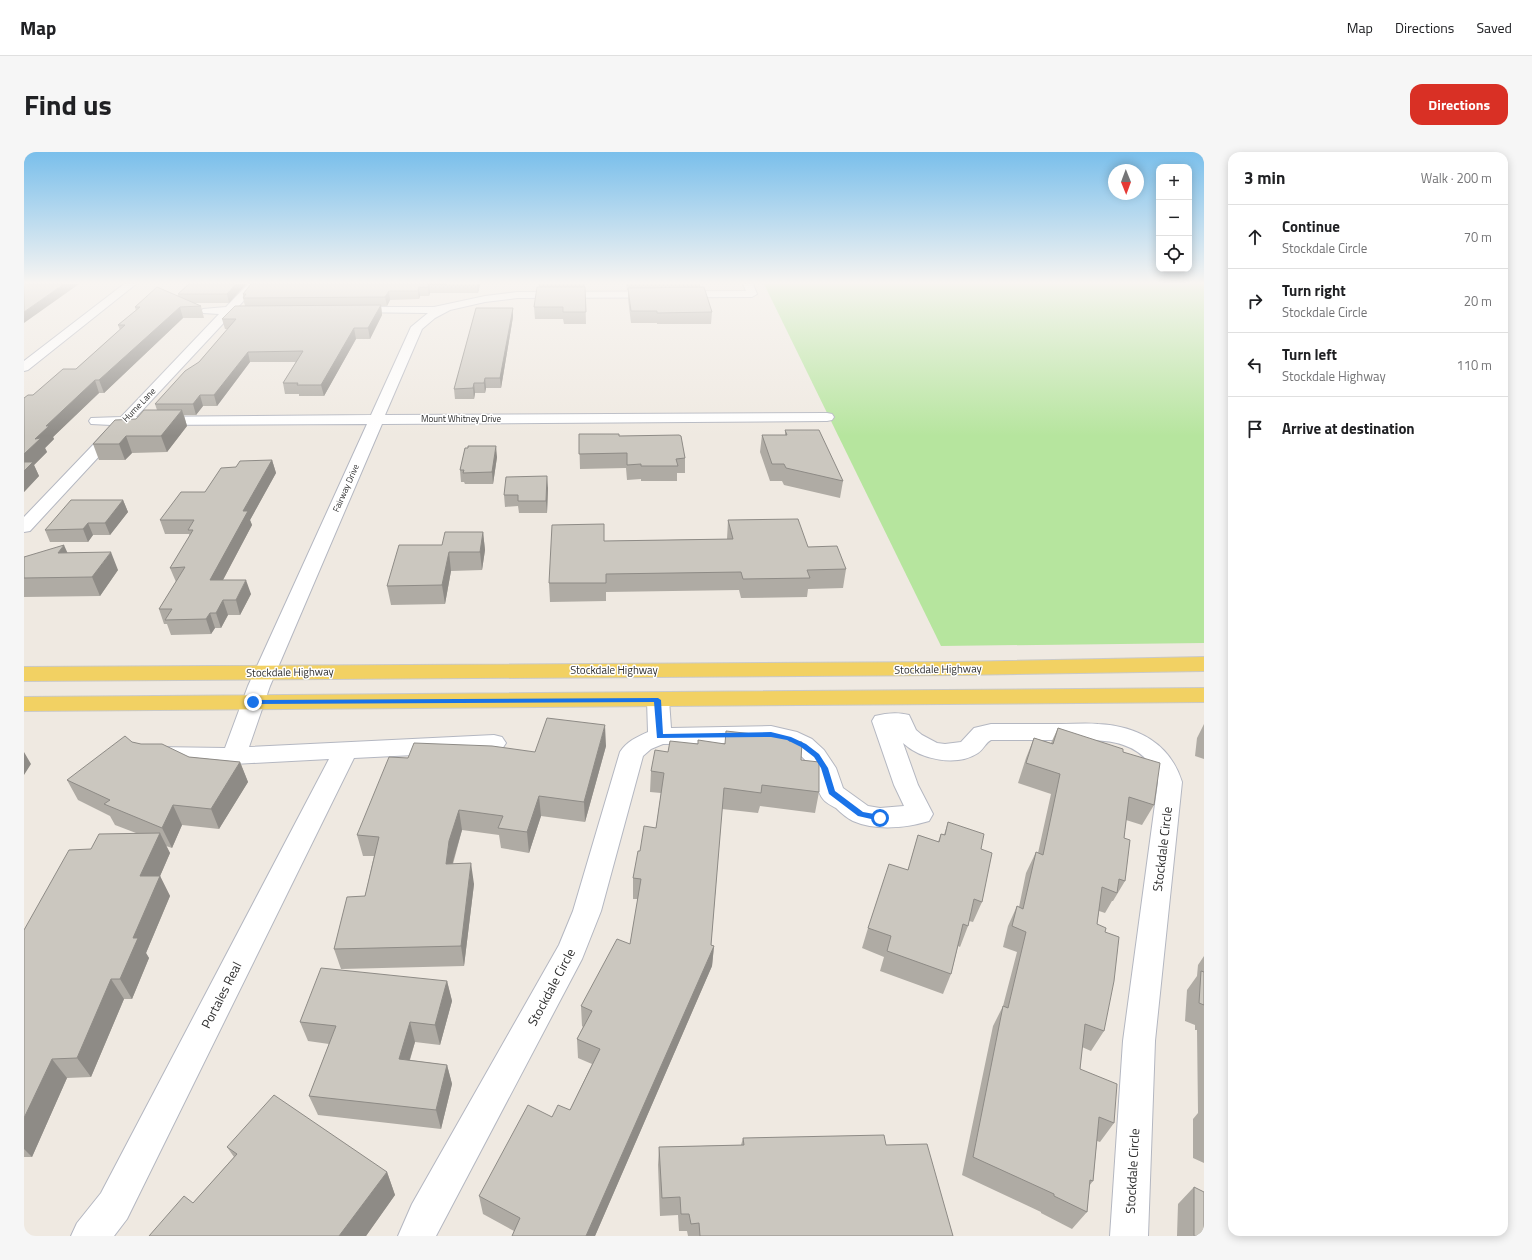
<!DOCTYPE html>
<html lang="en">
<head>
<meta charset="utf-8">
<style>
  :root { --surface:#fff; --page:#f6f6f6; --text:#202124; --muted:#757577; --line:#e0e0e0; --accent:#d93025 }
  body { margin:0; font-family:"Titillium Web",sans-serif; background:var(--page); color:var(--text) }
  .controls { position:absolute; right:12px; top:12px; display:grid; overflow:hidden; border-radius:8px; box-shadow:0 2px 10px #0003 }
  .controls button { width:36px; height:36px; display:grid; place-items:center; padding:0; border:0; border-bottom:1px solid var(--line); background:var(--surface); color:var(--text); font:20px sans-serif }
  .compass { position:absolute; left:1084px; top:12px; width:36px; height:36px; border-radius:50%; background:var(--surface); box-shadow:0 2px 10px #0003; rotate:179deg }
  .stop { position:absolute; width:12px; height:12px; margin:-9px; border:3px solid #1a73e8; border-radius:50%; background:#fff }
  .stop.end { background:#1a73e8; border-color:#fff; box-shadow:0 1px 4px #0008 }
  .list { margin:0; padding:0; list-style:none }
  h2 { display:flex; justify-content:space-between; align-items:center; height:52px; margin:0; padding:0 16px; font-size:17px }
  h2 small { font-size:13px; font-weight:400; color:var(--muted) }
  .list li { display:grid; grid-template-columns:26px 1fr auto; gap:12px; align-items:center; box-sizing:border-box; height:64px; padding:0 16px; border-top:1px solid var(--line) }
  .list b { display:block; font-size:15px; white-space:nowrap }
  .list p { margin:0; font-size:13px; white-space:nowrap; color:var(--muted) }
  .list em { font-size:13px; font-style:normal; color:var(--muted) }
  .icon { flex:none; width:22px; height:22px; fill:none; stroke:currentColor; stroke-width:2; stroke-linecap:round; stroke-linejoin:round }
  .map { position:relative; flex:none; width:1180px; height:1084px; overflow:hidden; border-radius:12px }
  header { display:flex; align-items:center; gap:24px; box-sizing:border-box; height:56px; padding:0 20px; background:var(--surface); border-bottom:1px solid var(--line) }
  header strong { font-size:19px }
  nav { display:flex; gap:22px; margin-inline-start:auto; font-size:14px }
  .intro { display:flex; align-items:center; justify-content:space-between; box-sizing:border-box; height:96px; padding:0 24px }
  h1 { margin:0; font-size:28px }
  .button { padding:10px 18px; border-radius:12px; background:var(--accent); color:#fff; font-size:14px; font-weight:700 }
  main { display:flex; gap:24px; padding:0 24px }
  aside { flex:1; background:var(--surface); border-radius:12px; box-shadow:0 2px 10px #0003 }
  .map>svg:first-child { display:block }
</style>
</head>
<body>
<header>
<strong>Map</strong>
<nav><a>Map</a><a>Directions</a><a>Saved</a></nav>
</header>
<div class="intro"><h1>Find us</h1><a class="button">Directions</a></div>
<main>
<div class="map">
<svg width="1180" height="1084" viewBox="0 0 1180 1084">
  <rect width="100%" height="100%" fill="#efe9e1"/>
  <path fill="#b6e59e" d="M 740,132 L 1180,132 L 1180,491 L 917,494 Z"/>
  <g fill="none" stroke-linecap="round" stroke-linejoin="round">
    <g stroke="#b4b7c1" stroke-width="2">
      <path id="minor" d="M 100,132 L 112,132 L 4,218 L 0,219 L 0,209 Z
        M 224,132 L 235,132 L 214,155 L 240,156 L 241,158 L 240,160 L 208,162 L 112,265 L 347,263 L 387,175 L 404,161 L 324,160 L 323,158 L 328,155 L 410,155 L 461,144 L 493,140 L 722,139 L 719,132 L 729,132 L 733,142 L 728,145 L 493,146 L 461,150 L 426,158 L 411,166 L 398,177 L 361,263 L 803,261 L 808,262 L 810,265 L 808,268 L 803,269 L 358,272 L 246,534 L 225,595 L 470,583 L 478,585 L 482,591 L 478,597 L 470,599 L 330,606 L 103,1067 L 90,1084 L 47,1084 L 53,1071 L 77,1041 L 305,607 L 210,612 L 132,611 L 124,609 L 120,603 L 124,597 L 132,595 L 201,596 L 224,534 L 343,272 L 104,273 L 6,379 L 0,380 L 0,365 L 88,273 L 67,272 L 65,269 L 67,266 L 97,265 L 195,162 L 179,161 L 177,159 L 179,157 L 202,155 Z
        M 634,541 L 642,543 L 645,548 L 647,576 L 747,574 L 773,580 L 788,587 L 800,598 L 812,616 L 819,636 L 844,654 L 856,656 L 880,654 L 870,633 L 848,569 L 851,564 C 862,561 874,560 885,563 L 892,578 L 898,583 L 913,591 L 921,592 L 937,590 L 950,576 L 967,572 C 990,572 1014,572 1037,572 C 1049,572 1062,571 1074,572 C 1113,574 1146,591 1158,630 L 1131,889 L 1124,1084 L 1086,1084 L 1099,889 L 1134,630 C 1121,583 1073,588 1034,588 C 1012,588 989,588 967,588 C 961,591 960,597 954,601 C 933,615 897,608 879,591 L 894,633 L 909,662 L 905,669 C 882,676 852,679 829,669 C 823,666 817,661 812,656 C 808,654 802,651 799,647 C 795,642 793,634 791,627 C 785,605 769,595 747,590 L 639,592 L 627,597 L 619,604 L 577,759 L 558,807 L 412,1084 L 374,1084 L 388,1052 L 535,793 L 549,759 L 596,600 C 603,589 613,585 624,580 L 623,548 L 626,543 Z"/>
    </g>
    <g stroke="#c9c9c9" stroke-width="2">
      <path id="major" d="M 1180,505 L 1180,519 L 931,523 L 0,529 L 0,515 L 931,510 Z
        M 1180,536 L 1180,550 L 0,559 L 0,545 Z"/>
    </g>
    <use href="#minor" fill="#fff" fill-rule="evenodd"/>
    <use href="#major" fill="#f2d163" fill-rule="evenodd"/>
  </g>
  <path fill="#afaba4" d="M 165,132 L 222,132 L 205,151 L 169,151 L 177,154 L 180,166 L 159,166 L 80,241 L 75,241 L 29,285 L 30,287 L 21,296 L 23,300 L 10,313 L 15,324 L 0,340 L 0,246 L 9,243 L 52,217 L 96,178 L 94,173 L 112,159 L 111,155 L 154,144 L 154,142 Z
    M 227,132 L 456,132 L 454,141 L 406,141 L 405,144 L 396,144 L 395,147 L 366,148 L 363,154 L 357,154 L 358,163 L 346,187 L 332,187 L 300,244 L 275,244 L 275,242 L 261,242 L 259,231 L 272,210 L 226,210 L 193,254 L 179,254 L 172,263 L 160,263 L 163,274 L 143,300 L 108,301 L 101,308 L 75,308 L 69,292 L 112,267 L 133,258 L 131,252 L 175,210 L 204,177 L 201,177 L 198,167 L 221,154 L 219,146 L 219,142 Z
    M 515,132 L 561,132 L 562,172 L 540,172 L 539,167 L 511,167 L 510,155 L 515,135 Z
    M 602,132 L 676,132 L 676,135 L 688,160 L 687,172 L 633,172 L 633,171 L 607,171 L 604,147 L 604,138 L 603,138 Z
    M 489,156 L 489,165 L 477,236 L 462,236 L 461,241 L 451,241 L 450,247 L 431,247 L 430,237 Z
    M 761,278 L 819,329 L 816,346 L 760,333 L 758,329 L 746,329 L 736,300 L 738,283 L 761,283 Z
    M 555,282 L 595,284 L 661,306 L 661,321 L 653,321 L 653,329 L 617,329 L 617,327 L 603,328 L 602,316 L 556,317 Z
    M 444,296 L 473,305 L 469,332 L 441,332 L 440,330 L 437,330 L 436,318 Z
    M 248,308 L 252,321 L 226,368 L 228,373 L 199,428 L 227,442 L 216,463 L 204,463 L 197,476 L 191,476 L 187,482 L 147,483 L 143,472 L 140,472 L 135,457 L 152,430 L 146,416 L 166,384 L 165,382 L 141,382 L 136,368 L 181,340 L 212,315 Z
    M 524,336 L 523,361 L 495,361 L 494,354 L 481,355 L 480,343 Z
    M 99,348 L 104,360 L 86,383 L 69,383 L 64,390 L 26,390 L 21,378 Z
    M 704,368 L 784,395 L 822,417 L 819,436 L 784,437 L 783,445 L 717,446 L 715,438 L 582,440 L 582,449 L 526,450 L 525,431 L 580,389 L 703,387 Z
    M 459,380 L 461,398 L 458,418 L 427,419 L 421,452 L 367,453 L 363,434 L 418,393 Z
    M 43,401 L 94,418 L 76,444 L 0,445 L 0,405 Z
    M 1180,572 L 1180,607 L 1171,604 L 1173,586 Z
    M 1034,576 L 1099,600 L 1130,653 L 1118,673 L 1102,668 L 1100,686 L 1101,729 L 1089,749 L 1088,749 L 1081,761 L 1075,759 L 1073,772 L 1081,780 L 1080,879 L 1067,899 L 1058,895 L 1056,917 L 1090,971 L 1076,990 L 1073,989 L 1069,1029 L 1065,1034 L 1063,1060 L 1048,1077 L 1017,1061 L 1017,1060 L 938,1023 L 969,874 L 979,854 L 993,800 L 979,795 L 984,774 L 993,754 L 995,755 L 1002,721 L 1012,700 L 1014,701 L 1027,642 L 994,631 L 1002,606 L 1010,586 L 1027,591 Z
    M 765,589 L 777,608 L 795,640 L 791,661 L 736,654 L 734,661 L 698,657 L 687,793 L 690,794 L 688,814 L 571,1084 L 488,1084 L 490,1079 L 459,1062 L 455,1044 L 528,965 L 546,958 L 568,912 L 554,906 L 553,887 L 559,875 L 558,874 L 557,854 L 606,792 L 614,747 L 609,747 L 609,726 L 616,699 L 632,676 L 637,641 L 626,640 L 627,619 L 644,600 L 674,592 Z
    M 108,590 L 165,605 L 216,610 L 224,630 L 195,677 L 158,673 L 148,696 L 142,694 L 146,701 L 136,724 L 146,744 L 122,801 L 125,806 L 108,847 L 100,847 L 67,925 L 43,926 L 8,1005 L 0,1005 L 0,778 L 67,697 L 112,681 L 91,673 L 86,664 L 54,648 L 43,628 Z
    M 582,594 L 561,670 L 517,664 L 505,701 L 477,696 L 475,683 L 438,678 L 429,712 L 450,732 L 440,814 L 317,817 L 310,797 L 341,744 L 350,704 L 339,704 L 333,683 L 511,600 Z
    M 924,670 L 957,697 L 958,750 L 949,770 L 945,769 L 944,774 L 936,795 L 934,794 L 927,822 L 919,842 L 856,819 L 860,805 L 838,796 L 844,776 L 884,718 L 894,683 L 914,690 L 917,682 L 920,683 Z
    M 1180,804 L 1180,1011 L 1169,1006 L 1169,967 L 1174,961 L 1173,878 L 1171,878 L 1171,873 L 1161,869 L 1163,838 L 1173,824 L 1174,813 Z
    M 423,829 L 428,849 L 416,893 L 391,890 L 386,908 L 423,913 L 428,932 L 417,977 L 294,963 L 285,944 L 305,892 L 284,889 L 276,870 Z
    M 719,986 L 862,993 L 929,1084 L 664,1084 L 663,1079 L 655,1079 L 654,1063 L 636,1064 L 634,1013 L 635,995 L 717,993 Z
    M 203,995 L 363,1020 L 371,1043 L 342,1084 L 125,1084 L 169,1051 L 210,1005 Z
    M 1170,1035 L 1180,1084 L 1153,1084 L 1154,1052 Z"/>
  <path fill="#8e8b86" d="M 40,132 L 55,132 L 0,171 L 0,160 Z
    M 212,132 L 222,132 L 205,151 L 203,142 Z
    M 405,132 L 406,141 L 405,144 L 404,135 Z
    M 453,132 L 456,132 L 454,141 Z
    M 395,135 L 396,144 L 395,147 L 394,139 Z
    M 365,139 L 366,148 L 363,154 L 361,145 Z
    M 357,153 L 358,163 L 346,187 L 344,176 Z
    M 156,155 L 159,166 L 80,241 L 75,228 Z
    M 489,156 L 489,165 L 477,236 L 476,226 Z
    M 330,176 L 332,187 L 300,244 L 297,233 Z
    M 224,200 L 226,210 L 193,254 L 190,243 Z
    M 461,226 L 462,236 L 461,241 L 460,231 Z
    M 71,228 L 75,241 L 29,285 L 30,287 L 21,296 L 23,300 L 10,313 L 15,324 L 0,340 L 0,302 L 11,287 L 22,274 Z
    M 450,231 L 451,241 L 450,247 L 449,236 Z
    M 176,243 L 179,254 L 172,263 L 169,252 Z
    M 158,258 L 163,274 L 143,300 L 137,284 Z
    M 102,284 L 108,301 L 101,308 L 95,292 Z
    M 472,294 L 473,305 L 469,332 L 468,320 Z
    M 248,308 L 252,321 L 226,368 L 228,373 L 191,443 L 186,428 L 219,359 Z
    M 523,324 L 524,336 L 523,361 L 522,349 Z
    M 99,348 L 104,360 L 86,383 L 81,371 Z
    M 64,371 L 69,383 L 64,390 L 59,377 Z
    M 459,380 L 461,398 L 458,418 L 456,400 Z
    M 40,393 L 48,411 L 34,401 Z
    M 87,400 L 94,418 L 76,444 L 68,425 Z
    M 425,400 L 427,419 L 421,452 L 418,433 Z
    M 222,428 L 227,442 L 216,463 L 212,448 Z
    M 199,448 L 204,463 L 197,476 L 192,461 Z
    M 186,461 L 191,476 L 187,482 L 182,467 Z
    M 581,573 L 582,594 L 561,670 L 560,650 Z
    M 0,600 L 7,612 L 0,623 Z
    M 216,610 L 224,630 L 195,677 L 187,657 Z
    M 515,644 L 517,664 L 505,701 L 503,680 Z
    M 149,653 L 158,673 L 148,696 L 138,676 Z
    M 435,658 L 438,678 L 429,709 L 426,732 L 422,712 L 425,689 Z
    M 136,681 L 146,701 L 127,745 L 116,724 Z
    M 447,711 L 450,732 L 440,814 L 437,794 Z
    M 136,724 L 146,744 L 122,801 L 125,806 L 108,847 L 96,827 L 109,786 Z
    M 690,794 L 688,814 L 571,1084 L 562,1084 Z
    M 87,827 L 100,847 L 67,925 L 53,906 Z
    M 423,829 L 428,849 L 416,893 L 411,873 Z
    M 386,870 L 391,890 L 380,926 L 375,907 Z
    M 28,907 L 43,926 L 8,1005 L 0,997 L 0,966 Z
    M 423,913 L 428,932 L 417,977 L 412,958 Z
    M 363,1020 L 371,1043 L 342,1084 L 315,1084 Z"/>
  <path fill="#cbc7bf" stroke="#8e8b86" d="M 0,132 L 40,132 L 0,160 Z
    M 165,132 L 212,132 L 203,142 L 154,142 Z
    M 227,132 L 423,132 L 405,132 L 404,135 L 395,135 L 394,139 L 365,139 L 361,145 L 219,146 L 222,142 L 219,142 Z
    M 133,135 L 177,154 L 156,155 L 75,228 L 71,228 L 22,274 L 25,274 L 11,287 L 17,286 L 0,302 L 0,246 L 4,243 L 9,243 L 39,217 L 52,217 L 101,173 L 94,173 L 116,155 L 111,155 Z
    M 513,135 L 561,135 L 562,160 L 539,160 L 539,155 L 510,155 Z
    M 680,135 L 688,160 L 633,161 L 633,159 L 607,159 L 604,136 Z
    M 357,153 L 344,176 L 330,176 L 297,233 L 273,233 L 274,231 L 259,231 L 279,199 L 224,200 L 190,243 L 176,243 L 169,252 L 131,252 L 161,219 L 175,210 L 212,167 L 198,167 L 211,154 Z
    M 452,156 L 489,156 L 476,226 L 461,226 L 460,231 L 450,231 L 449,236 L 430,237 Z
    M 120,258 L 158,258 L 137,284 L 102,284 L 95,292 L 69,292 L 91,268 L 112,267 Z
    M 761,278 L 795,278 L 819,329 L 762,316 L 760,312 L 748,312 L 738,283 L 763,283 Z
    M 555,282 L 595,282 L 595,284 L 655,283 L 657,284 L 661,306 L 652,307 L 654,314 L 617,314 L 617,312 L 603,313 L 603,301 L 555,302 Z
    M 444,294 L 472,294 L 468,320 L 439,321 L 440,318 L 436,318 L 441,296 L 444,296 Z
    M 248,308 L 219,359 L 224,359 L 186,428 L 222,428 L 212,448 L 199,448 L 192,461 L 186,461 L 182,467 L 141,468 L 148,457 L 135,457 L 161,415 L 146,416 L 169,378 L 164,378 L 170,368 L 136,368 L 157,340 L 181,340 L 197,316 L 212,315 L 216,309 Z
    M 0,310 L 9,310 L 0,319 Z
    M 523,324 L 522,349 L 494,349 L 494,343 L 480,343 L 482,325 Z
    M 47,348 L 99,348 L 81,371 L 64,371 L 59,377 L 21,378 Z
    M 774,367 L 784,395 L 813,394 L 822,417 L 783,418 L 786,426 L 719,427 L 717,420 L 582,422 L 582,431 L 525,431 L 528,373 L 580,372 L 580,389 L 709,387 L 704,368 Z
    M 421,380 L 459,380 L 456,400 L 425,400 L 418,433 L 363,434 L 375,393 L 418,393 Z
    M 40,393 L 34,401 L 87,400 L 68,425 L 0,426 L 0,405 Z
    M 523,566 L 581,573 L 560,650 L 515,644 L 503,680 L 474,676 L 479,664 L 435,658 L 425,689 L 422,712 L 447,711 L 437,794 L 310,797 L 323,745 L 341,744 L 355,685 L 333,683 L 365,605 L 384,606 L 390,591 L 468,594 L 511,600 Z
    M 1034,576 L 1099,597 L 1099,600 L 1136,611 L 1130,653 L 1105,645 L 1100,686 L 1106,688 L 1101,729 L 1095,727 L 1093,741 L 1078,735 L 1073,772 L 1082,776 L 1081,780 L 1095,785 L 1090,829 L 1080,879 L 1061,872 L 1056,917 L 1093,932 L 1090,971 L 1075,965 L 1069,1029 L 1066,1028 L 1063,1060 L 1030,1044 L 1030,1042 L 949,1005 L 979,854 L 984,856 L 1002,780 L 988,774 L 993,754 L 999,757 L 1012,700 L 1019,703 L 1036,622 L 1002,611 L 1010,586 L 1029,592 Z
    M 702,579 L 765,586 L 765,589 L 778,590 L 777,608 L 795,610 L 795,640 L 738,633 L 737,641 L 700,636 L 687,793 L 690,794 L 562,1084 L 488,1084 L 496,1066 L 455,1044 L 504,953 L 528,965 L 534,953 L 546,958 L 576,897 L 553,887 L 568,859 L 557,854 L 593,787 L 606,792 L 617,727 L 609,726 L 614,699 L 616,699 L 620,674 L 632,676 L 640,621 L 627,619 L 631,598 L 644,600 L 646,589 L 674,592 L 674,588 L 701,592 Z
    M 101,584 L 108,590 L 117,592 L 138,592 L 165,605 L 216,610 L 187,657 L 149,653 L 138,676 L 80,652 L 86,648 L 43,628 Z
    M 924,670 L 960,682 L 957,697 L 968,701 L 958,750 L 950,747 L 944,774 L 939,772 L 927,822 L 863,799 L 867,784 L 844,776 L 865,712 L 884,718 L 894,683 L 915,690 L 917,682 L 921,683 Z
    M 136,681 L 116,724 L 136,724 L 109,786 L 114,786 L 96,827 L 87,827 L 53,906 L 28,907 L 0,966 L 0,778 L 45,698 L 67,697 L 75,682 Z
    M 297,816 L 423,829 L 411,873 L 386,870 L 375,907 L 423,913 L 412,958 L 285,944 L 312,874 L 276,870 Z
    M 1177,819 L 1180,820 L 1180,853 L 1175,851 Z
    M 250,943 L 363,1020 L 315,1084 L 125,1084 L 160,1044 L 169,1051 L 213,1002 L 203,995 Z
    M 860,983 L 862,993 L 903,992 L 929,1084 L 676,1084 L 675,1071 L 667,1072 L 665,1062 L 657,1062 L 656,1045 L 638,1046 L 635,995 L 720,993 L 719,986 Z
    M 1170,1035 L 1180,1040 L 1180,1084 L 1170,1084 Z"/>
  <linearGradient id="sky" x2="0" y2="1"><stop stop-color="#7abfeb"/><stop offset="0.46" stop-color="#f8f5f2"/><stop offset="1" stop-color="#f8f5f2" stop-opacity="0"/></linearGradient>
  <rect width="1180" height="284" fill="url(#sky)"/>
  <path fill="#1a73e8" d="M 634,546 L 637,548 L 639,582 L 747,580 L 767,585 L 782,592 L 795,602 L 804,616 L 811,639 L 839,660 L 856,663 L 860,666 L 856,669 L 834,664 L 805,642 L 797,616 L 790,605 L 777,595 L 763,588 L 747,585 L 633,586 L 630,550 L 229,552 L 225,550 L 229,548 Z"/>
  <g text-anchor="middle" stroke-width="3" stroke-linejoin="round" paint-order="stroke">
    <g font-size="9" fill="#2e2e2e" stroke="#fff">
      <text transform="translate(115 253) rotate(-46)" y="3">Hume Lane</text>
      <text x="437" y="270">Mount Whitney Drive</text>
      <text transform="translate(322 336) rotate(-66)" y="3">Fairway Drive</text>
    </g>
    <g font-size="11" fill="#2e2e2e" stroke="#fff">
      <text transform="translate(914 517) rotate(-1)" y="4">Stockdale Highway</text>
      <text x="590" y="522">Stockdale Highway</text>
      <text transform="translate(266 520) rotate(-1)" y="4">Stockdale Highway</text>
    </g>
    <g font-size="13" fill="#2e2e2e" stroke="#fff">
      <text transform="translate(1138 697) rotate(-83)" y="5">Stockdale Circle</text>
      <text transform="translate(527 835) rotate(-62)" y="5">Stockdale Circle</text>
      <text transform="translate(197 843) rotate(-63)" y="5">Portales Real</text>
      <text transform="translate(1108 1019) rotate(-87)" y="5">Stockdale Circle</text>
    </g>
  </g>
</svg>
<div class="controls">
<button>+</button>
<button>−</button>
<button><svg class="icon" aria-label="locate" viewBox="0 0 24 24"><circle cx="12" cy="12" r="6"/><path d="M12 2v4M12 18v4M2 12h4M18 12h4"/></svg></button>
</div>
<svg class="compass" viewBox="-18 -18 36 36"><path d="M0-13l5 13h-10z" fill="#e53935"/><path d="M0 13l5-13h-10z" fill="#757577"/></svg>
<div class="stop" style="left:856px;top:666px"></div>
<div class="stop end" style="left:229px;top:550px"></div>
</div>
<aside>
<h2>3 min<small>Walk · 200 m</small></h2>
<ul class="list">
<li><svg class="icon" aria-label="ahead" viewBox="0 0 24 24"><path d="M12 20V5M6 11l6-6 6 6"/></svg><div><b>Continue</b><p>Stockdale Circle</p></div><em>70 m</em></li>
<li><svg class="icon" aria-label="right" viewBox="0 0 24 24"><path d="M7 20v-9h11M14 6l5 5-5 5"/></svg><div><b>Turn right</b><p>Stockdale Circle</p></div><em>20 m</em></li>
<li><svg class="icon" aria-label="left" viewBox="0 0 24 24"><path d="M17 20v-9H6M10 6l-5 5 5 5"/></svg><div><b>Turn left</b><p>Stockdale Highway</p></div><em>110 m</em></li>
<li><svg class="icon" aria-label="arrive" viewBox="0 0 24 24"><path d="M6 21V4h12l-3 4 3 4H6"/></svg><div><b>Arrive at destination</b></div></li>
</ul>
</aside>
</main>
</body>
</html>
